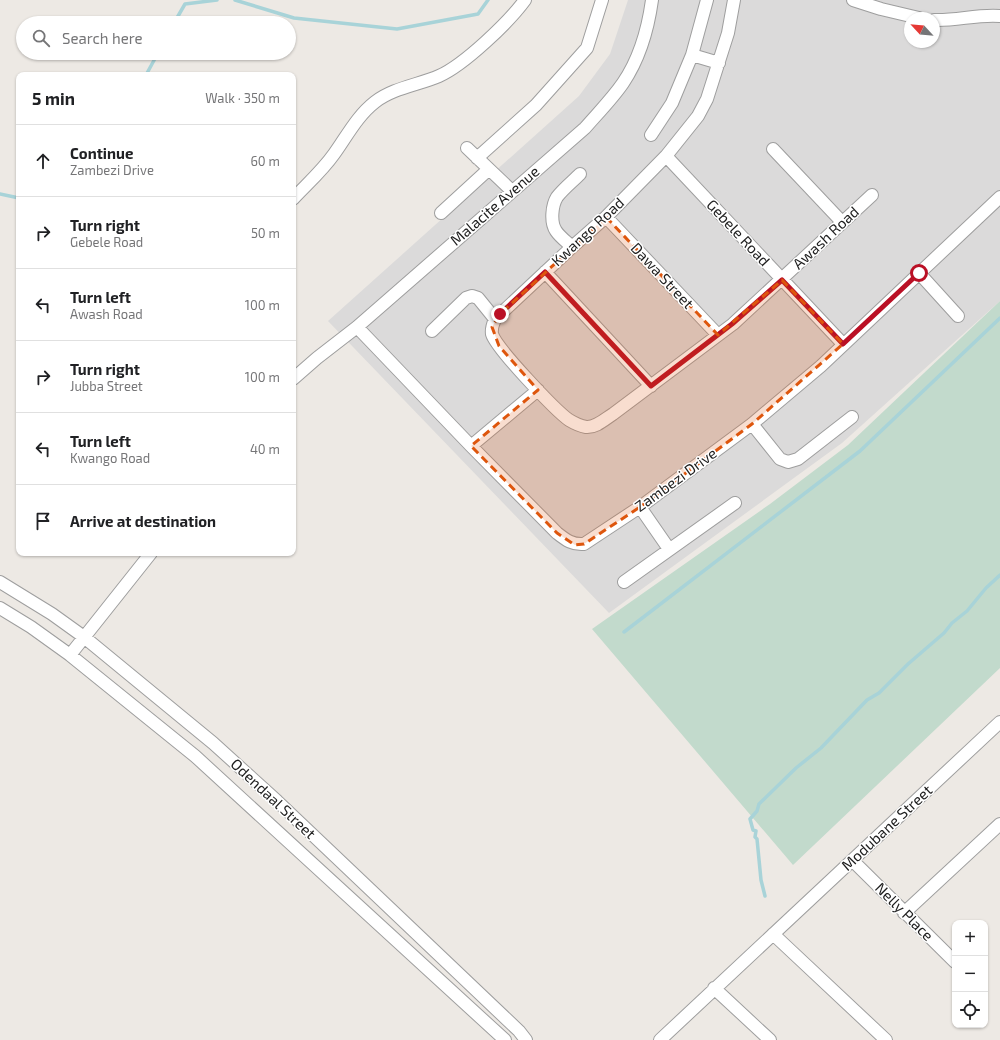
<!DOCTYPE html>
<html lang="en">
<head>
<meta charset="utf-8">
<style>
  :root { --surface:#fff; --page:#f6f6f6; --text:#202124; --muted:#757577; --line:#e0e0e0 }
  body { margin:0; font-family:"Exo 2",sans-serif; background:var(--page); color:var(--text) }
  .controls { position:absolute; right:12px; bottom:12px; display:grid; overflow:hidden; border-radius:8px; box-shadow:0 1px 3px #0004 }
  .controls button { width:36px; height:36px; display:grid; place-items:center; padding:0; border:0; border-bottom:1px solid var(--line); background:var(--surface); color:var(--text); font:20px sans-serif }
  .compass { position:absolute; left:904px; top:12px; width:36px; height:36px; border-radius:50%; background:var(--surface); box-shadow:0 1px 3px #0004; rotate:296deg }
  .stop { position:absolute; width:12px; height:12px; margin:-9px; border:3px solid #ba1025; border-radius:50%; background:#fff }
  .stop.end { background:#ba1025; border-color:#fff; box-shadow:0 1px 4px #0008 }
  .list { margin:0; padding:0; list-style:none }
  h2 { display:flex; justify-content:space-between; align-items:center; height:52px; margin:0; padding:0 16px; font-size:17px }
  h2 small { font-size:13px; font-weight:400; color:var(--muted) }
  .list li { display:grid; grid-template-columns:26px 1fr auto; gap:12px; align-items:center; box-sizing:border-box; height:72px; padding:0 16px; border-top:1px solid var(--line) }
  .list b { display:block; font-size:15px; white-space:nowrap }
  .list p { margin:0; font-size:13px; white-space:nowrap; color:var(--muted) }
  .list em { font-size:13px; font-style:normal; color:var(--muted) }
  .icon { flex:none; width:22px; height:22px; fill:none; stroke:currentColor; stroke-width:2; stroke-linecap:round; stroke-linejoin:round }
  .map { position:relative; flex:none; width:1000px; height:1040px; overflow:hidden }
  .search { position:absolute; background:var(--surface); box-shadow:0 1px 3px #0004; left:16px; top:16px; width:280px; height:44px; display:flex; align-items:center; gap:10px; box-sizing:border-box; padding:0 14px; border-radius:22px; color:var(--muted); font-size:15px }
  .panel { position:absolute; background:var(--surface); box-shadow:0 1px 3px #0004; left:16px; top:72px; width:280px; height:484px; border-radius:8px }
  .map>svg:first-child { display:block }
</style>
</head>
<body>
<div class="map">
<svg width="1000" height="1040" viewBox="0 0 1000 1040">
  <rect width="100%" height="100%" fill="#ede9e4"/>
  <path fill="#dbdada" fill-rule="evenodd" d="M 628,0 L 1000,0 L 1000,301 L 842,443 L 609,613 L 328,321 L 579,96 L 610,54 ZM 910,18 L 934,18 L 934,42 L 910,42 Z"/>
  <path fill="#c2dacc" d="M 1000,301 L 1000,668 L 793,865 L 592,629 L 770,504 L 848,445 Z"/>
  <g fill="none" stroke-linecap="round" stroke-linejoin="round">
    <path stroke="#a8d3d8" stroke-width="3.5" d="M 235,0 L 294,18 L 397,29 L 478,14 L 488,0
      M 174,23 L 185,4 L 217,0
      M 146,75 L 158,53
      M 0,194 L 19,198
      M 624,632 L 860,451 L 1000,318
      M 765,896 L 761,880 L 757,839 L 755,837 L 756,831 L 753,830 L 750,819 L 757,811 L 759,804 L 796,768 L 821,748 L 867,700 L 879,693 L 908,664 L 944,633 L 952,623 L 967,611 L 986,588 L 1000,575"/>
    <g stroke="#9e9e9e" stroke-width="14">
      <path id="minor" d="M 734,0 L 728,33 L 707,99 L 698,116 L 666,156 L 606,217 L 572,247 L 495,319 C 493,324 491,328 492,334 C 496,348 556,411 569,420 C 574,423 580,426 586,427 C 596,428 605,419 613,414 L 733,324 L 872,195
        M 853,0 L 881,9 L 919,18
        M 934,20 C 956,21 978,14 1000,16
        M 692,55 L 707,0
        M 651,135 L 672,103 L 692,55 L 719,63
        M 467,148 L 512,191
        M 773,149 L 842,222
        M 666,156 L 843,344
        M 477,158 L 536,105 L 587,48 L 602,0
        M 293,199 C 307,184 322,171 334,154 C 347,136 357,116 375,102 C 393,88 418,85 439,76 C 464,65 509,22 525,0
        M 441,213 L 489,169
        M 606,217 L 718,335
        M 572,247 C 567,242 560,237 556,231 C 550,222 552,205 557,197 C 563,189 573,181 580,174
        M 545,272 L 651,386
        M 919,273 L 958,316
        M 357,327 L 471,446 L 557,533 C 566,540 572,545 584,544 L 640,507 L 752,424 L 821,366 L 1000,197
        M 432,331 L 466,298 L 472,296 L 478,298 L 495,319
        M 293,379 L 317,358 L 357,327 L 585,128 C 598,113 612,99 623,83 C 640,58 648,29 652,0
        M 752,424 L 780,459 L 788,462 L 798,459 L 852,417
        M 471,446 L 538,390
        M 640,507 L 669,549
        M 0,582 L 52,614 L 84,637 L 213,743 L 277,801 L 519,1031 L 526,1040
        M 624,582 L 735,503
        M 0,608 L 31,627 L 70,655 L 195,756 L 505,1040
        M 70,655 L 151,553
        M 853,861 L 955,962
        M 904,913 L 1000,824
        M 773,934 L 886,1040
        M 714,988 L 770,1040
        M 660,1040 L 1000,722"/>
    </g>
    <use href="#minor" stroke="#fff" stroke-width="12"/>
  </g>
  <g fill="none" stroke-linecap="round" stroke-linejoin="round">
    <path stroke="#ba1025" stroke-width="5" d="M 500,314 L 545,272 L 651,386 L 732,324 L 782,280 L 843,344 L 919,273"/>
  </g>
  <path fill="#de560d" fill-opacity="0.2" stroke="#de560d" stroke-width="3" stroke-dasharray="8 5" stroke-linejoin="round" d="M 606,217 L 718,335 L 782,280 L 843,344 L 752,424 L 640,507 L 584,544 L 575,545 L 557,533 L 471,446 L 538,390 L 499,346 L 492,327 L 500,314 Z"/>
  <g text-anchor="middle" stroke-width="3" stroke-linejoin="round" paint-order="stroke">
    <g font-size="15" fill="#1d1d1d" stroke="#fff">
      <text transform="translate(495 206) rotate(-41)" y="5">Malacite Avenue</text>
      <text transform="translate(588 232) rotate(-43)" y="5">Kwango Road</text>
      <text transform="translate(738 233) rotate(47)" y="5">Gebele Road</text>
      <text transform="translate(826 238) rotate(-43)" y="5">Awash Road</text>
      <text transform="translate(662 276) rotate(47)" y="5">Dawa Street</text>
      <text transform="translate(676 480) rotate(-36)" y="5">Zambezi Drive</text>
      <text transform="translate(273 799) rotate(43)" y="5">Odendaal Street</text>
      <text transform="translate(887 828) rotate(-43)" y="5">Modubane Street</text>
      <text transform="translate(904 912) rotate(45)" y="5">Nelly Place</text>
    </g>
  </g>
</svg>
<div class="controls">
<button>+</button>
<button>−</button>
<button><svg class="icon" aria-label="locate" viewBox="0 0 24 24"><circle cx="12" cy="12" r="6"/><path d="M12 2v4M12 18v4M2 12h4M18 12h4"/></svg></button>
</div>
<svg class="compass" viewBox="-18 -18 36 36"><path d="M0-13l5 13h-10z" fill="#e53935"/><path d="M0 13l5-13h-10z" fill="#757577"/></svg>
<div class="stop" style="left:919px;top:273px"></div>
<div class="stop end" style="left:500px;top:314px"></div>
<div class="search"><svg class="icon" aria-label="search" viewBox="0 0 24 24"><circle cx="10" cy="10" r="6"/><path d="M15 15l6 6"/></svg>Search here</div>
<section class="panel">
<h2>5 min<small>Walk · 350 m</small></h2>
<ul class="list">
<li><svg class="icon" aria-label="ahead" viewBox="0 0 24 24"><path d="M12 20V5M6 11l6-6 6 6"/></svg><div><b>Continue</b><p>Zambezi Drive</p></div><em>60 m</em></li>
<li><svg class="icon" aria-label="right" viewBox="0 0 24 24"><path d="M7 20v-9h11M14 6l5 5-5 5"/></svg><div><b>Turn right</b><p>Gebele Road</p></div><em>50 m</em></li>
<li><svg class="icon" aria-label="left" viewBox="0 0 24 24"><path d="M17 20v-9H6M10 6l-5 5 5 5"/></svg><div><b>Turn left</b><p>Awash Road</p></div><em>100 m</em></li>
<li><svg class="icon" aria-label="right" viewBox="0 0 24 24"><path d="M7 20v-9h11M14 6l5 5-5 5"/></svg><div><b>Turn right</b><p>Jubba Street</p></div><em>100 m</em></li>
<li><svg class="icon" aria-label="left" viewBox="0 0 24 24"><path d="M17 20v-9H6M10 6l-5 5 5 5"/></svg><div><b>Turn left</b><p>Kwango Road</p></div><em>40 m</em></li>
<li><svg class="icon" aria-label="arrive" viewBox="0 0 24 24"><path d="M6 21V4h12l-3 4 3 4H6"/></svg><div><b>Arrive at destination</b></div></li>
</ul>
</section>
</div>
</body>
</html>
